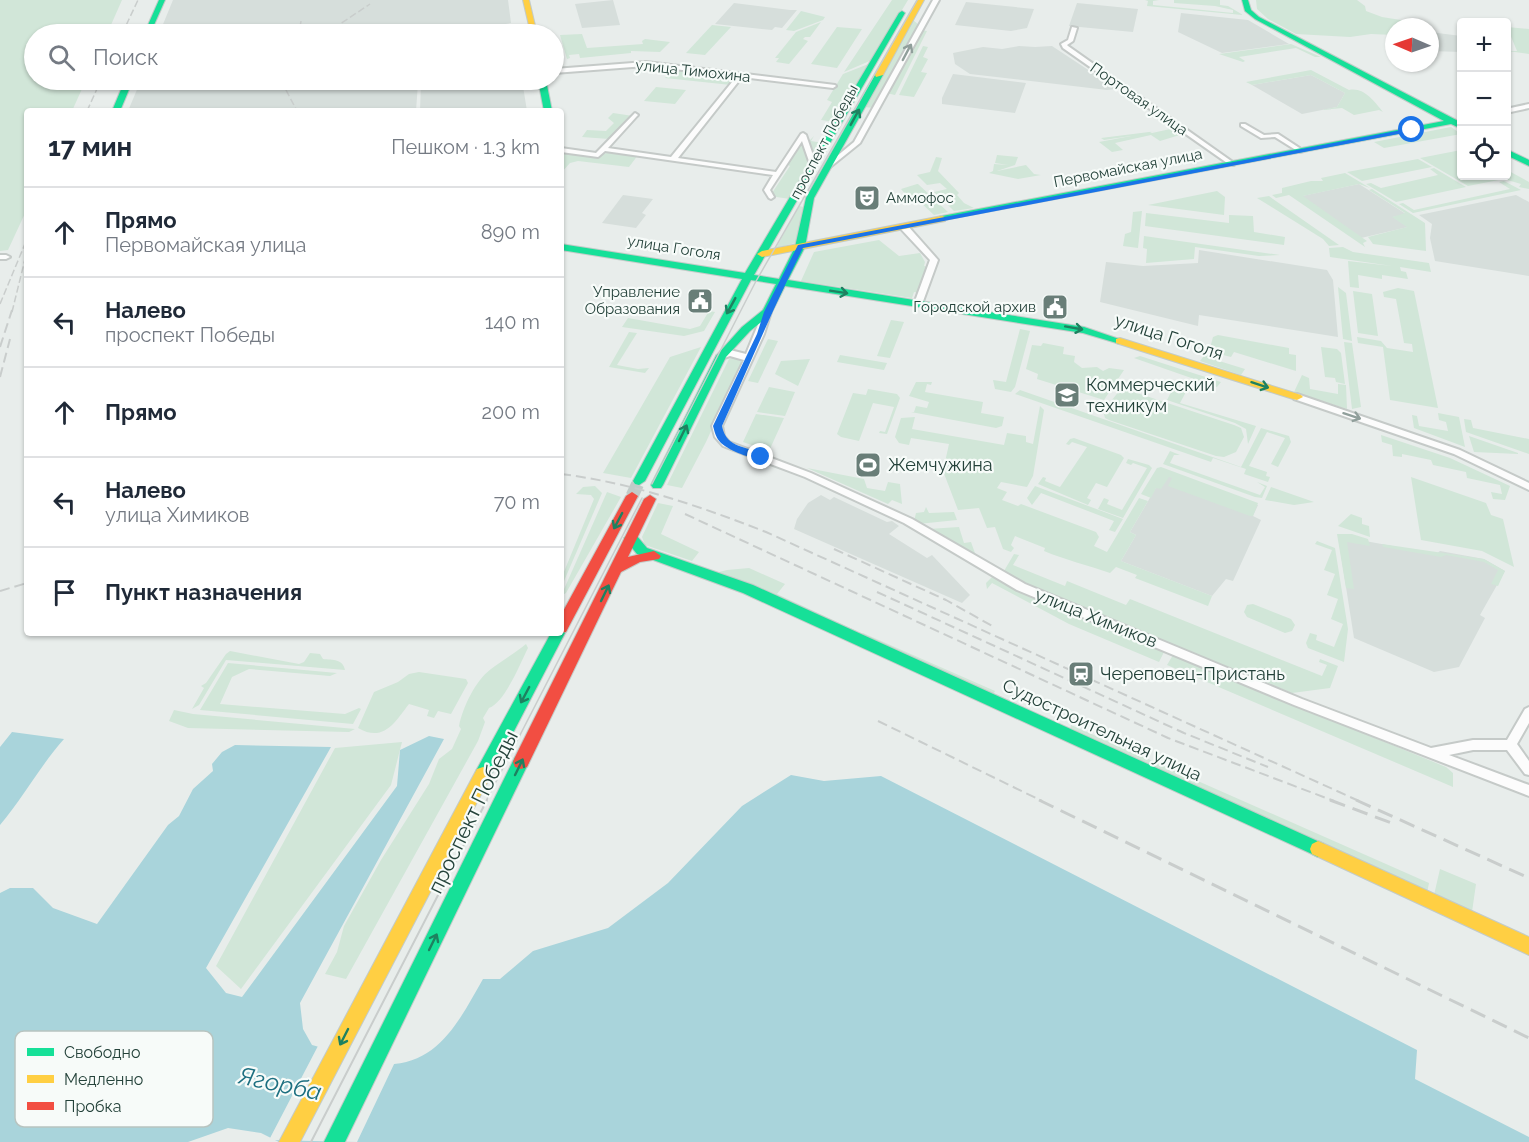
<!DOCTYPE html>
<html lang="ru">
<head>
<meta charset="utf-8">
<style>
  :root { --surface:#fff; --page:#f6f6f7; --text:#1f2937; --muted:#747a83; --line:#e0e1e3 }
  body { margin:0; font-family:Raleway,sans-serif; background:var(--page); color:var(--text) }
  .controls { position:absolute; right:18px; top:18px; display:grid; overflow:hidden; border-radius:6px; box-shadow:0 2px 4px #0004 }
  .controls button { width:54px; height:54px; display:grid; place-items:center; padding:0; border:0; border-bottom:2px solid var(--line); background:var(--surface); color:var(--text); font:30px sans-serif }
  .compass { position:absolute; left:1385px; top:18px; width:54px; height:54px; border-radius:50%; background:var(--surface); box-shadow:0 2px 4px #0004; rotate:272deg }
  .stop { position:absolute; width:18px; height:18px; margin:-14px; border:4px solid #1a73e8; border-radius:50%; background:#fff }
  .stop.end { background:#1a73e8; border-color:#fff; box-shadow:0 2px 6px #0008 }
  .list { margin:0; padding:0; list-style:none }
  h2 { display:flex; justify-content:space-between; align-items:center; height:78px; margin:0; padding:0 24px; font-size:26px }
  h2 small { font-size:20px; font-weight:400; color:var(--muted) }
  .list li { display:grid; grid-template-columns:39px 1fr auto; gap:18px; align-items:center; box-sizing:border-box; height:90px; padding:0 24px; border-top:2px solid var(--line) }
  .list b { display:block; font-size:22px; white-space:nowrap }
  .list p { margin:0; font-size:20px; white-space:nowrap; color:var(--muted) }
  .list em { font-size:20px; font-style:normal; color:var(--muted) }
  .icon { flex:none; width:33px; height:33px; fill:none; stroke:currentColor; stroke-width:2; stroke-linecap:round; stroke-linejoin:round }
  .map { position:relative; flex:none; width:1529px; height:1142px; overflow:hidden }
  .search { position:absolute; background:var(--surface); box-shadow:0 2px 4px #0004; left:24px; top:24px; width:540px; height:66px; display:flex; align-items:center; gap:15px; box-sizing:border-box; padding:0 21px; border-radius:33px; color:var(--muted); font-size:22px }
  .panel { position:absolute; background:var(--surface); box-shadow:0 2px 4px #0004; left:24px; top:108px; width:540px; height:528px; border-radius:6px }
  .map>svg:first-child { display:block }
</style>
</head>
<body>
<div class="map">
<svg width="1529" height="1142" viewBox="0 0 1529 1142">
  <rect width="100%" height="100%" fill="#e8edeb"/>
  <path fill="#d6dedb" d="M 173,0 L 508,0 L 511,23 L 500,25 L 502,34 L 159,34 Z
    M 613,0 L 620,25 L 582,28 L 575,4 Z
    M 966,2 L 1034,9 L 1027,28 L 1011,31 L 955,25 Z
    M 734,3 L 790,10 L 797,10 L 782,28 L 775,27 L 772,30 L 715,24 Z
    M 1077,3 L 1138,9 L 1133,32 L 1069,26 Z
    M 1181,13 L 1248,20 L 1289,44 L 1222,53 L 1178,32 Z
    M 1430,32 L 1461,36 L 1461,52 L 1430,51 Z
    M 1019,46 L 1035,47 L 1052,46 L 1117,89 L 1107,90 L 970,74 L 955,64 L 953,53 L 983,47 L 1002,49 Z
    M 953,74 L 1026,83 L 1015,113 L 942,104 L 942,98 Z
    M 1311,75 L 1345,93 L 1337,107 L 1302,114 L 1252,85 Z
    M 141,80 L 522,80 L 527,111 L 420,111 L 421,83 L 418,83 L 416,111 L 128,111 Z
    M 1359,184 L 1406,214 L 1393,217 L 1408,227 L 1361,238 L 1302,196 Z
    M 623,195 L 653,199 L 642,213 L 646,215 L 636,228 L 602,223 Z
    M 1516,195 L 1529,202 L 1529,276 L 1435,261 L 1430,238 L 1432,224 L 1419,215 Z
    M 1199,250 L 1327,270 L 1333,280 L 1338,337 L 1199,315 L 1198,326 L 1100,302 L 1106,262 L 1143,266 L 1198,263 Z
    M 1165,472 L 1258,505 L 1253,516 L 1261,520 L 1233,581 L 1226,579 L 1212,596 L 1121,561 L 1136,535 L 1130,532 Z
    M 821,495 L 830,500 L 834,497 L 887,522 L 892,521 L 899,526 L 889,534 L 927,558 L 932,555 L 970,595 L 962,603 L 794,529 L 797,519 L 808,503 Z
    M 1338,536 L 1436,554 L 1440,551 L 1484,559 L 1505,571 L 1480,615 L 1485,618 L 1459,667 L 1434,672 L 1354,638 Z"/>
  <path fill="#d1e6d8" d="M 0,0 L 122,0 L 107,34 L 34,34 L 34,80 L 86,80 L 72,111 L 27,111 L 27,209 L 8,250 L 0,251 Z
    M 892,0 L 908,0 L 872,60 L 844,72 Z
    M 1145,0 L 1159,0 L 1153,1 L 1153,5 L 1233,13 L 1233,10 L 1215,6 L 1174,3 L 1174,0 L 1220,0 L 1220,5 L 1228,6 L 1243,15 L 1147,6 L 1148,1 Z
    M 1256,0 L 1357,0 L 1365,6 L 1366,11 L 1382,17 L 1407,21 L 1408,27 L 1394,27 L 1394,35 L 1371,34 L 1350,37 L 1296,34 L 1268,19 L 1257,9 Z
    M 801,11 L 825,17 L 823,20 L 794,31 L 786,30 Z
    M 913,20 L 919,25 L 874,108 L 864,107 Z
    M 821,22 L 810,37 L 805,37 L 803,39 L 808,41 L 789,64 L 776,62 L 779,58 L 775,58 L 796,32 Z
    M 712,25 L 731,27 L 705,55 L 686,53 Z
    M 837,27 L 862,29 L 837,68 L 811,64 Z
    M 1507,27 L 1529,29 L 1529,54 L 1507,51 L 1517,51 Z
    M 920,30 L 927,31 L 895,95 L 886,93 Z
    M 582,34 L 587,48 L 643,44 L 642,41 L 645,39 L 670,42 L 660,52 L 631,51 L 631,53 L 580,58 L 579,54 L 569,55 L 570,58 L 567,59 L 560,35 Z
    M 1291,44 L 1321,57 L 1315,57 L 1296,48 L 1239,57 L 1245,61 L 1243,62 L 1219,54 Z
    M 923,46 L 928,47 L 923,57 L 928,59 L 921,72 L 927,73 L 914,97 L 899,95 Z
    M 871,63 L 835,122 L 821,120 L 832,102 L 827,100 L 843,74 Z
    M 669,68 L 736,77 L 731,85 L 665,78 L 670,72 L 667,71 Z
    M 1311,70 L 1349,90 C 1364,87 1374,101 1383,112 L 1379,110 L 1354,115 L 1342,108 L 1321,110 L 1337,107 L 1345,93 L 1311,75 L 1252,85 L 1246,82 Z
    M 656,87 L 686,90 L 675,104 L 644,101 Z
    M 613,113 L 633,116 L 609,139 L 582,137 L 587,130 L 606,131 L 614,123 L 608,118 Z
    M 1451,127 L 1461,134 L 1384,148 L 1374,142 Z
    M 1175,128 L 1183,134 L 1160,141 L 1151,135 L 1115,143 L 1123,150 L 1112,152 L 1099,142 L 1131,136 L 1104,140 L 1101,138 L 1157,131 L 1150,132 L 1152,133 Z
    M 814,136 L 811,141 L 823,143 L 790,199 L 770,196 L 790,166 L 786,164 L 802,139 L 807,143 Z
    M 1461,150 L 1462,176 L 1506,176 L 1507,170 L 1529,182 L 1529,189 L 1519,187 L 1521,184 L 1504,179 L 1468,186 L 1420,158 Z
    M 612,151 L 638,155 L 629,167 L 578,161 L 570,163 L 561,173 L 561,152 L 596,157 Z
    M 997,155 L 1018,157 L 1015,165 L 997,171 L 1026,165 L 1034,174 L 1041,175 L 1018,179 L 989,173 L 993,171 L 994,164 L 1008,165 L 995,163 Z
    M 936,157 L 942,158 L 938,171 L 959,193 L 957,195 L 964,203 L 974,208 L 954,211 L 947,204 L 955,202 L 947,194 L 938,196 L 934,192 L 947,189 L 940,183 L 927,185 L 917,175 L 930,172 Z
    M 1418,159 L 1432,167 L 1362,181 L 1347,172 Z
    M 1434,168 L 1466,187 L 1396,202 L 1366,184 L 1371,183 L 1381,188 L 1438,175 L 1430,169 Z
    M 1345,173 L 1370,188 L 1359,184 L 1303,196 L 1367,241 L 1363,243 L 1365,247 L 1289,195 L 1276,198 L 1272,195 L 1282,193 L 1282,188 L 1311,181 L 1323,181 L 1321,178 Z
    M 1504,181 L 1521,190 L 1413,213 L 1399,204 L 1403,203 L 1414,210 L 1510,189 L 1499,182 Z
    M 917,184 L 918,184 L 948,212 L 934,215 L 918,200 L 907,196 L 901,189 Z
    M 1372,189 L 1425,223 L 1426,251 L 1373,244 L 1368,237 L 1407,227 L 1392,217 L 1405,213 L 1369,190 Z
    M 1217,191 L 1225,197 L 1224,215 L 1148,205 Z
    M 1269,196 L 1273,199 L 1339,245 L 1329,246 L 1323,239 L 1257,198 Z
    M 799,206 L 804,207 L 799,242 L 776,248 Z
    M 1142,211 L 1138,248 L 1123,246 L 1125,234 L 1131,232 L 1133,212 Z
    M 1146,213 L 1229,223 L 1229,215 L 1253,216 L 1254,232 L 1285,237 L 1284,245 L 1145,226 Z
    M 1144,236 L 1280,255 L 1259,256 L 1195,247 L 1194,259 L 1146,263 L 1147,249 L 1143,248 Z
    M 879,240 L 899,256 L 920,253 L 925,262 L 924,266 L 929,267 L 919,293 L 914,292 L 912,298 L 801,281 L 814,252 Z
    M 1343,247 L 1353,252 L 1429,263 L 1431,272 L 1400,267 L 1401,271 L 1406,272 L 1408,279 L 1382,275 L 1382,279 L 1358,275 L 1359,288 L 1350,287 L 1348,261 L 1392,266 L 1330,257 L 1329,248 Z
    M 1338,287 L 1346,293 L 1352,341 L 1343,339 Z
    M 1398,288 L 1414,291 L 1438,408 L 1390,400 L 1383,347 L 1358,343 L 1357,337 L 1381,341 L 1387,348 L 1413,352 L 1412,344 L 1404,343 L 1396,299 L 1384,297 L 1383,292 Z
    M 1353,291 L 1372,294 L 1378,336 L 1358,333 Z
    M 709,311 L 715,312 L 704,331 L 684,336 L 622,327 L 628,318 L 690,329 L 700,326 Z
    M 891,320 L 904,322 L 890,358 L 877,356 Z
    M 1020,329 L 1030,331 L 1015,387 L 1011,392 L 995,389 L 993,380 L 1006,382 Z
    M 629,332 L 637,333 L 617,365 L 638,369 L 649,368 L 645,373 L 609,367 Z
    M 1218,335 L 1289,348 L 1289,354 L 1296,355 L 1296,371 L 1234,352 L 1231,357 L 1219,354 L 1216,360 L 1245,369 L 1241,375 L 1200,361 L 1210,348 L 1213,337 Z
    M 768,339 L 778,341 L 758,383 L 748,381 Z
    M 1344,342 L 1352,343 L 1361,407 L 1352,409 Z
    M 1043,343 L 1064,347 L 1063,354 L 1075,356 L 1074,362 L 1082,368 L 1097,367 L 1103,371 L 1109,368 L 1124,370 L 1104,400 L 1037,379 L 1038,374 L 1026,369 L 1032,345 L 1041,346 Z
    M 701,347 L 631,478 L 603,473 L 670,357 Z
    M 1321,347 L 1337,349 L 1341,353 L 1345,384 L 1336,382 L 1335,378 L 1325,377 Z
    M 840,355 L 887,363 L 884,370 L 837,362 Z
    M 1140,356 L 1221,382 L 1217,387 L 1134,358 Z
    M 733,357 L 743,361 L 706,442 L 682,488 L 667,485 L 729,359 Z
    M 810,359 L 798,386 L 775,374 L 781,361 Z
    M 1302,375 L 1309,378 L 1310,389 L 1338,394 L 1338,384 L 1346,385 L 1347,409 L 1294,392 Z
    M 916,382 L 932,382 L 931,385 L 927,384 L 925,392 L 983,402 L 981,413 L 1004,417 L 1002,426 L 996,428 L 911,412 L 914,412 L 916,406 L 927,408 L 929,402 L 909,396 Z
    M 1174,386 L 1187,390 L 1180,403 L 1256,426 L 1248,444 L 1246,429 L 1235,423 L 1167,400 Z
    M 769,387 L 795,392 L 785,416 L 757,412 Z
    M 868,389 L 897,394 L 900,398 L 887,434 L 879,433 L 880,431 L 885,432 L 894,407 L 873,403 L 859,441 L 841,437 L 837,434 L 853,393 L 866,395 Z
    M 1020,390 L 1241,467 L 1261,428 L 1289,436 L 1291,442 L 1278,467 L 1271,464 L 1285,438 L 1267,432 L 1249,466 L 1267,472 L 1266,476 L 1270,477 L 1268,482 L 1244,474 L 1246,469 L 1213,458 L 1211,462 L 1015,394 Z
    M 1120,390 L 1128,390 L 1234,425 L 1241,428 L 1244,437 L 1236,452 L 1224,457 L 1216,456 L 1109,420 L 1105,418 L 1103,411 Z
    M 1040,406 L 1044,410 L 1033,476 L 1027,487 L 1001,482 L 997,488 L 1007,492 L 1002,500 L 1018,506 L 1021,504 L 1096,532 L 1099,537 L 1094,546 L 1107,552 L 1139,498 L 1148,501 L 1130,532 L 1136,535 L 1121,561 L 1212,596 L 1208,606 L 1135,578 L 1137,575 L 1116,567 L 1110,573 C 1088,565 1065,560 1044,551 L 1045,548 L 1015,536 L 1011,545 L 1014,548 L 1011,552 L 1003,549 L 995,527 L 987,528 L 979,508 L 958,510 L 943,471 L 949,444 L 911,438 L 909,445 L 899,443 L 895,437 L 901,418 L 915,417 L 912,429 L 1004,445 L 1007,433 L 1026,436 L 1026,442 L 1033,444 Z
    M 1438,413 L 1459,417 L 1465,447 L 1414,428 L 1412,415 L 1417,416 L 1419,426 L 1448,431 L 1446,422 L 1439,420 Z
    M 756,414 L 784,418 L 769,451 L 743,442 Z
    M 1464,419 L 1471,420 L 1473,428 L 1529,439 L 1529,454 L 1466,432 Z
    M 1381,435 L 1450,458 L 1510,486 L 1505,500 L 1493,499 L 1491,492 L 1502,494 L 1500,485 L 1467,478 L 1466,472 L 1433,465 L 1431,460 L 1402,454 L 1402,457 L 1393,456 L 1392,445 L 1382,442 Z
    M 1469,436 L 1518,453 L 1518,454 L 1474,452 Z
    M 1074,438 L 1121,455 L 1124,458 L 1107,487 L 1096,483 L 1087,498 L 1091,500 L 1088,505 L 1038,484 L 1043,477 L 1046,478 L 1045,481 L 1060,487 L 1087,447 L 1072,442 L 1069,445 L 1066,444 L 1070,439 Z
    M 1170,451 L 1180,455 L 1174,455 L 1170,463 L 1260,495 L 1265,487 L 1257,482 L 1267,486 L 1262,498 L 1255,497 L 1163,464 Z
    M 1128,459 L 1149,465 L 1152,468 L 1123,518 L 1098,509 L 1104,498 L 1109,500 L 1107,504 L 1122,510 L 1147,468 L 1133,463 L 1131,465 L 1126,463 Z
    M 1161,467 L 1258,503 L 1253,516 L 1250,516 L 1168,486 L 1172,478 L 1169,477 L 1161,489 L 1156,488 L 1151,498 L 1141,494 L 1157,468 Z
    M 807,468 L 864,479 L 867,488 L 885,491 L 888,482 L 900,484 L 902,504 L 892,500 L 888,504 Z
    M 1411,477 L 1486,503 L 1491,515 L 1503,519 L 1514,567 L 1482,551 L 1421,540 Z
    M 595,486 L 602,493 L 561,588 L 561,579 L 594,499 L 591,495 L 576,494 L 583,487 Z
    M 1035,486 L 1123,519 L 1115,532 L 1109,530 L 1114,521 L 1041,493 L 1032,505 L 1027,498 Z
    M 1271,487 L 1314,502 L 1294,505 L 1265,500 Z
    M 607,492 L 621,497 L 566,593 L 561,596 Z
    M 658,503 L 673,506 L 661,534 L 699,552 L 692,561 L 645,545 L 642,537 Z
    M 926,507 L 929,513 L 954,512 L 957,520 L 918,524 L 914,521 L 916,513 L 924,512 Z
    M 1351,514 L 1362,518 L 1362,524 L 1369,526 L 1370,537 L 1338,526 Z
    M 959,527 L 964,543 L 971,542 L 976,556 L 928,529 Z
    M 1337,534 L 1352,534 L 1368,539 L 1370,546 L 1347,542 L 1354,589 L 1346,588 Z
    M 1317,541 L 1335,548 L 1348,629 L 1344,662 L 1308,648 L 1306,643 L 1310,633 L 1317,635 L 1316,640 L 1334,647 L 1343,624 L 1331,619 L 1338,599 L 1327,595 L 1335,574 L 1324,570 L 1332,550 L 1315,544 Z
    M 1382,544 L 1484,559 L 1505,571 L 1498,586 L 1491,584 L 1498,570 L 1484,562 L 1446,555 L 1441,557 L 1383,547 Z
    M 1014,554 L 1019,555 L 1013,565 L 1065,586 L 1067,581 L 1126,605 L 1130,599 L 1322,676 L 1327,665 L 1319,662 L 1320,659 L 1338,666 L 1330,688 L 1292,693 L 1039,590 L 1004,571 Z
    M 749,568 L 785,584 L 777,594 L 857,631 L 855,634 L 715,573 L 727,570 Z
    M 993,576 L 1033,598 L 1164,652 L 1159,662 L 1069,624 L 992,583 L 987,589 L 986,583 Z
    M 1253,604 L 1291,619 L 1295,625 L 1292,631 L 1285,633 L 1247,617 L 1244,612 L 1247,605 Z
    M 863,633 L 995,691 L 992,697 L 860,637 Z
    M 526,644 L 528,648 C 520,664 505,702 489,708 L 483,718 L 485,722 L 478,741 L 346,979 L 325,974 L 337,952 L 344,926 L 381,860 L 429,784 L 439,759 L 452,749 L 461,729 L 459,726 C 463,707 475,681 491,669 C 503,660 515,653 526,644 Z
    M 230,651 L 299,664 L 304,662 L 310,653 L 320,654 L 323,659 C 333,660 343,659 345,670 L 226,660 L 199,705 L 192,709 L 204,688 L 201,686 L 206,683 L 226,654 Z
    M 1173,655 L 1446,767 L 1453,773 L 1453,787 L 1167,665 Z
    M 228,663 L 337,673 L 330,676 L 249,669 L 232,677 L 220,704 L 345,714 L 359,708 L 361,709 L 353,724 L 200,710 Z
    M 419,672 L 466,679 L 468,683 L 451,714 L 438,711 L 434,718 L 427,716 L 429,710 L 409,704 C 395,722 384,743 358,728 L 374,692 L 398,682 L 409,674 Z
    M 174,710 L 193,714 L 355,729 L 349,732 L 188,728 L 169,721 Z
    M 1071,725 L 1429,883 L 1427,893 L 1070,730 Z
    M 402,742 L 391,785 L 241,989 L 216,966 L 335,748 Z
    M 1440,869 L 1476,884 L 1472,912 L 1434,895 Z"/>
  <path fill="#a9d4db" d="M 12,732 L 64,739 C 40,766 23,798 0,825 L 0,747 Z
    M 429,736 L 444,739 L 300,1003 L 303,1029 L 312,1045 C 331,1050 364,1063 383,1064 C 438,1067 460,1019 483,979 L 500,979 L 533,951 L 608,928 L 668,883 L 742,806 L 791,775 L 824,781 L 881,776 L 1417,1050 L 1415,1079 L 1529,1137 L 1529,1142 L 279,1142 L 261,1133 L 228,1128 L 188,1142 L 0,1142 L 0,893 L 10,888 L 33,888 L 53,908 L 97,924 L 168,825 L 179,816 L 193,789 L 213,771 L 212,764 L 222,752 L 235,745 L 331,747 L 206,968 L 226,993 L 242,997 L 397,786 L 400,750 Z"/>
  <path fill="#e8edeb" d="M 319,1044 L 383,1061 L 396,1060 L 357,1142 L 269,1140 Z"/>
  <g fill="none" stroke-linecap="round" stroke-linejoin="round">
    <path stroke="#c1cbc8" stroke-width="13" stroke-dasharray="13 7" stroke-linecap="butt" d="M 632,496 L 639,481"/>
    <g stroke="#c5cac8" stroke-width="4">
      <path id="street" d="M 933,0 L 939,0 L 860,143 L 829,168 L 825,168 L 825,166 L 854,142 Z
        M 1072,27 L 1077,28 L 1073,41 L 1067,45 L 1068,46 L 1234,163 L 1234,165 L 1230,165 L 1063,48 L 1061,44 L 1068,40 Z
        M 646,62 L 835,85 L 836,86 L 833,88 L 742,77 L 678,158 L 776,172 L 801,134 L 803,133 L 806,135 L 816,164 L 813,166 L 810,164 L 802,141 L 770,190 L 774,197 L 771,199 L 769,198 L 764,190 L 773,175 L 605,151 L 598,157 L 561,152 L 561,148 L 596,153 L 635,113 L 638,115 L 637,116 L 608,148 L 671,157 L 737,76 L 646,66 L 554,73 L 554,69 Z
        M 1529,104 L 1529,108 L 1506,113 L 1506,109 Z
        M 1241,124 L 1245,124 L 1264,135 L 1278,134 L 1304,151 L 1299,152 L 1275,137 L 1261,138 L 1241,126 Z
        M 901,225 L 907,225 L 938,260 L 922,304 L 918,306 L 914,304 L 930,260 L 901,229 Z
        M 0,255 L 6,255 L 10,257 L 6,259 L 0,259 Z
        M 764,310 L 767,310 L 771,312 L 764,334 L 722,426 L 724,436 L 729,442 L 811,473 L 912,519 L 1025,584 L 1302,699 L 1431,748 L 1473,740 L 1507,740 L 1525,709 L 1529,707 L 1529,723 L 1517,744 L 1529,761 L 1529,775 L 1525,774 L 1507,750 L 1473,750 L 1449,755 L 1529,785 L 1529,796 L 1294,705 L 1017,590 L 904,523 L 805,477 L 723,446 L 715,437 L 712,426 L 744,360 L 730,356 L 721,359 L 717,356 L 730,350 L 746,354 Z
        M 1297,394 L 1460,450 L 1529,483 L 1529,490 L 1454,454 L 1294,399 L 1294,395 Z"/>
    </g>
    <g stroke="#c3cbc8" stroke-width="2">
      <path id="fast" d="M 159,0 L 165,0 L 150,34 L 144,34 Z
        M 1242,0 L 1248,0 L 1251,10 L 1259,17 L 1462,123 L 1462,129 L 1451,124 L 939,221 L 939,217 L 942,216 L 1444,121 L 1255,19 L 1245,11 Z
        M 902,11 L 905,13 L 754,275 L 779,279 L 795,247 L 806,198 L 875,75 L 879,73 L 883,75 L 814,198 L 805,247 L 788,280 L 1084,327 L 1125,341 L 1120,344 L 1083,333 L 785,286 L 771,314 L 750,331 L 726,357 L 663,485 L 661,488 L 653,488 L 651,485 L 716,356 L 742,327 L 763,310 L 776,284 L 751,280 L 645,481 L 639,485 L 635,484 L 633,481 L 742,279 L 561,250 L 561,244 L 745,273 L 899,13 Z
        M 125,80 L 133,80 L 120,111 L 112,111 Z
        M 538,80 L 546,80 L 552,111 L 544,111 Z
        M 1506,149 L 1529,160 L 1529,166 L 1506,155 Z
        M 631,533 L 636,535 L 647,548 L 753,585 L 1324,844 L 1326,849 L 1324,854 L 1318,857 L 1312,854 L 743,593 L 637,554 L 624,538 Z
        M 561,629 L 565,633 L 489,779 L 483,781 L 477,779 L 475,774 L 477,769 L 551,633 L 561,633 Z
        M 521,755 L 527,757 L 529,762 L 345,1142 L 324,1142 L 515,757 Z"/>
    </g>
    <g stroke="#c3cbc8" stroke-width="2">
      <path id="slow" d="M 523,0 L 529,0 L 537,34 L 531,34 Z
        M 918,0 L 924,0 L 883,75 L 876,77 L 875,75 Z
        M 942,216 L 945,217 L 945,221 L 762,257 L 757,254 L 762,251 Z
        M 1120,338 L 1301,395 L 1303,397 L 1297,400 L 1293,399 L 1116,343 L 1116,339 Z
        M 483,767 L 489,769 L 491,774 L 489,779 L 300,1142 L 279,1142 L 477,769 Z
        M 1318,841 L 1529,937 L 1529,955 L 1312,854 L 1310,849 L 1312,844 Z"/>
    </g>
    <g stroke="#c3cbc8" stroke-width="2">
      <path id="jam" d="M 632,492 L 638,496 L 566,632 L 560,633 L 561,615 L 626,496 Z
        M 650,495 L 656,499 L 628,557 L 654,551 L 661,556 L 659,559 L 640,562 L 621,572 L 527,767 L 521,769 L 515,767 L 513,762 L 515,757 L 644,499 Z"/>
    </g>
    <use href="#street" fill="#fcfcfc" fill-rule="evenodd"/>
    <use href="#fast" fill="#16e098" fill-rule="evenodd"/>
    <use href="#slow" fill="#ffcf43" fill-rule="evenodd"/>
    <use href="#jam" fill="#f24e42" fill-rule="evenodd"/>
    <path stroke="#c9cdcc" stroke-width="1.5" d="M 652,484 L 755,283 L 917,0
      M 486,801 L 642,498"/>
    <path stroke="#c9cdcc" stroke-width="2" d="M 311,1142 L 487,800"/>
    <path stroke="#c9cdcc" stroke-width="1.5" stroke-dasharray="7 3" stroke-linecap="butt" d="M 122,34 L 138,0
      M 299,34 L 301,21
      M 325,34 L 370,4
      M 287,80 L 286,90 L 297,111
      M 87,111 L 101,80
      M 0,304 L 27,239
      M 12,312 L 27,251"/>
    <path stroke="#c9cdcc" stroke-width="2" stroke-dasharray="10 5" stroke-linecap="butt" d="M 0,347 L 12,310
      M 0,377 L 10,339
      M 561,474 C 633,483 699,506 766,532 L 1359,801
      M 685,514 L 1168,738 L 1334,801
      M 834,549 L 946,600 L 994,627
      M 0,591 L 27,583
      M 877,592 L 1184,733 L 1268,767
      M 878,721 L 1042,801"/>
    <path stroke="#c9cdcc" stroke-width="3" stroke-dasharray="16 8" stroke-linecap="butt" d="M 1039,800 L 1529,1038
      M 1330,800 L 1397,825
      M 1356,800 L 1529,878"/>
  </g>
  <defs><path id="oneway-shaft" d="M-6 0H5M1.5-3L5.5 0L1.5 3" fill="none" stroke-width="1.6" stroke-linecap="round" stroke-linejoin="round" transform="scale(1.5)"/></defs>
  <g stroke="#909f9b">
    <use href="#oneway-shaft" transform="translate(907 52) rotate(-62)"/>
    <use href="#oneway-shaft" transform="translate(1352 416) rotate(18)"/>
  </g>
  <g stroke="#1e8160">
    <use href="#oneway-shaft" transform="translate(855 117) rotate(-61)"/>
    <use href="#oneway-shaft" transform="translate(839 292) rotate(9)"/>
    <use href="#oneway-shaft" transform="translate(731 306) rotate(119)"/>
    <use href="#oneway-shaft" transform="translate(1074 328) rotate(10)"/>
    <use href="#oneway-shaft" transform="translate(1260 385) rotate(18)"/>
    <use href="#oneway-shaft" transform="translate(683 433) rotate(-64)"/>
    <use href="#oneway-shaft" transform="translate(618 521) rotate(118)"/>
    <use href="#oneway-shaft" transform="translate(605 593) rotate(-64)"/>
    <use href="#oneway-shaft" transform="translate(525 695) rotate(118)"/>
    <use href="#oneway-shaft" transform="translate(519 767) rotate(-64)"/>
    <use href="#oneway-shaft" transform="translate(433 942) rotate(-64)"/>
    <use href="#oneway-shaft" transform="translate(344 1037) rotate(117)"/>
  </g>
  <path fill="#1a73e8" d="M 1412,128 L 1414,131 L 803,248 C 774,306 749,366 722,426 C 727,451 749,444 766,457 C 758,463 728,450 721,443 C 716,438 715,433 713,426 L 757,334 L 764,312 L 798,245 Z"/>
  <defs>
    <g id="theatre-square" transform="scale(1.35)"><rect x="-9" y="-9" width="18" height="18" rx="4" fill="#697e78" stroke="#f7fbf9"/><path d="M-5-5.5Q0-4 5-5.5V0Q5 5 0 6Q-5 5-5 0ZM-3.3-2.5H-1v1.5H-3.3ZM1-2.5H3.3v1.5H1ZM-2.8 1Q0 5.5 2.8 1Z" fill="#fff"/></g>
    <g id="civic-square" transform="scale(1.35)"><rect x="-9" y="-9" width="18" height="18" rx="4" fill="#697e78" stroke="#f7fbf9"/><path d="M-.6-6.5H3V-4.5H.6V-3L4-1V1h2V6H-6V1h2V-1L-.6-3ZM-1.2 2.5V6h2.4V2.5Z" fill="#fff"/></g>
    <g id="university-square" transform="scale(1.35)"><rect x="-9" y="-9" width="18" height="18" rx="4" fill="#697e78" stroke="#f7fbf9"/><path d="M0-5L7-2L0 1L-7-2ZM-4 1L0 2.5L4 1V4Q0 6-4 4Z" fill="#fff"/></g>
    <g id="stadium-square" transform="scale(1.35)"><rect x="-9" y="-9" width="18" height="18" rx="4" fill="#697e78" stroke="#f7fbf9"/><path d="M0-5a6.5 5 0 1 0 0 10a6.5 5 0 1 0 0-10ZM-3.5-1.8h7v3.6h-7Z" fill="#fff"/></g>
    <g id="station-square" transform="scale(1.35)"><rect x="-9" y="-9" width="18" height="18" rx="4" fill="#697e78" stroke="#f7fbf9"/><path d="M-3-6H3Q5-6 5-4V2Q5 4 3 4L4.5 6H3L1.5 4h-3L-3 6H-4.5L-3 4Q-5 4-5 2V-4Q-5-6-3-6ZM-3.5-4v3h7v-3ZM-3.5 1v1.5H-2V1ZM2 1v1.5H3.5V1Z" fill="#fff"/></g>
  </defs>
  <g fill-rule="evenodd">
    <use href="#theatre-square" x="867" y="198"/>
    <use href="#civic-square" x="700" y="301"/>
    <use href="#civic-square" x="1055" y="307"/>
    <use href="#university-square" x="1067" y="395"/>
    <use href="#stadium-square" x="868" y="465"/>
    <use href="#station-square" x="1081" y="674"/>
  </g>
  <g text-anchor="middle" stroke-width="4.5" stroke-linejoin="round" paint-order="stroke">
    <g font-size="15" fill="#24423a" stroke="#f7fbf9">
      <text transform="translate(693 71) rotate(6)" y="5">улица Тимохина</text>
      <text transform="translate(1139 99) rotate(35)" y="5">Портовая улица</text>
      <text transform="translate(824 142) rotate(-62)" y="5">проспект Победы</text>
      <text transform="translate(1128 168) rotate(-11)" y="5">Первомайская улица</text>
      <text transform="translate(674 248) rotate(9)" y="5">улица Гоголя</text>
    </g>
    <g font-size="15" fill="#24423a" stroke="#f7fbf9" text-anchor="end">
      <text x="886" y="203" text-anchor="start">Аммофос</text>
      <text x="680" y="297">Управление<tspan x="680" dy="17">Образования</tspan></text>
      <text x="1036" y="312">Городской архив</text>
    </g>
    <g font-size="18" fill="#24423a" stroke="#f7fbf9">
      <text transform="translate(1169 337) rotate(18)" y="6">улица Гоголя</text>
      <text transform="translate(1096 618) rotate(22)" y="6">улица Химиков</text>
      <text transform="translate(1102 730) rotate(25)" y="6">Судостроительная улица</text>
    </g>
    <g font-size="18" fill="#24423a" stroke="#f7fbf9" text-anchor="start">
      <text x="1086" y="391">Коммерческий<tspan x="1086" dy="21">техникум</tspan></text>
      <text x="888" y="471">Жемчужина</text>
      <text x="1100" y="680">Череповец-Пристань</text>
    </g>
    <g font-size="21" fill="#24423a" stroke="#f7fbf9">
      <text transform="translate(473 812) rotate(-64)" y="7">проспект Победы</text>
    </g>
    <g font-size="24" font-style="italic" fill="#1c6f80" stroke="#f7fbf9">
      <text transform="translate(280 1084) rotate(12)" y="8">Ягорба</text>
    </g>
  </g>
  <rect x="15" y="1031" width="198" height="96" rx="9" fill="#f7fbf9" stroke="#b8c4c0" stroke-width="1.5"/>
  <rect x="27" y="1048" width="27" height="8" fill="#16e098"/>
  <rect x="27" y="1075" width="27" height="8" fill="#ffcf43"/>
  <rect x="27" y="1102" width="27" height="8" fill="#f24e42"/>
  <g font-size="16" fill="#24423a">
    <text x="64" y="1058">Свободно</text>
    <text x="64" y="1085">Медленно</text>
    <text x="64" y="1112">Пробка</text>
  </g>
</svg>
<div class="controls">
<button>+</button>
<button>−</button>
<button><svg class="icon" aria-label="locate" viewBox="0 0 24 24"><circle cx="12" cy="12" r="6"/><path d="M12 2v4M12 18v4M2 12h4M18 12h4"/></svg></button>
</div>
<svg class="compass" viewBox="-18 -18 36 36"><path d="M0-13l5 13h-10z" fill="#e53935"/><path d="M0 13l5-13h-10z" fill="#747a83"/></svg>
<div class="stop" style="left:1412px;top:130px"></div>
<div class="stop end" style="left:761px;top:457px"></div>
<div class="search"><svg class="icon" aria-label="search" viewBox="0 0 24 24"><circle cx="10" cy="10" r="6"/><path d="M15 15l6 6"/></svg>Поиск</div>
<section class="panel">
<h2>17 мин<small>Пешком · 1.3 km</small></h2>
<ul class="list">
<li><svg class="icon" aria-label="ahead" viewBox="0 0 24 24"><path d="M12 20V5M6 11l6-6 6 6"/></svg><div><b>Прямо</b><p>Первомайская улица</p></div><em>890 m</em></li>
<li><svg class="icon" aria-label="left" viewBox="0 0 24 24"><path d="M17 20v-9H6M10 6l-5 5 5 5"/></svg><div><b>Налево</b><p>проспект Победы</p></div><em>140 m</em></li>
<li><svg class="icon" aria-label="ahead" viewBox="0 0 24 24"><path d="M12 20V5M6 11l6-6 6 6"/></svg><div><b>Прямо</b></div><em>200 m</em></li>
<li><svg class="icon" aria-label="left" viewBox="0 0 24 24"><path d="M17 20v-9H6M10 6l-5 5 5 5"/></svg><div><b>Налево</b><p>улица Химиков</p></div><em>70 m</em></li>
<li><svg class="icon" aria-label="arrive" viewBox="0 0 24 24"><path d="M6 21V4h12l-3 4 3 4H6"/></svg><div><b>Пункт назначения</b></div></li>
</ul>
</section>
</div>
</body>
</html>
